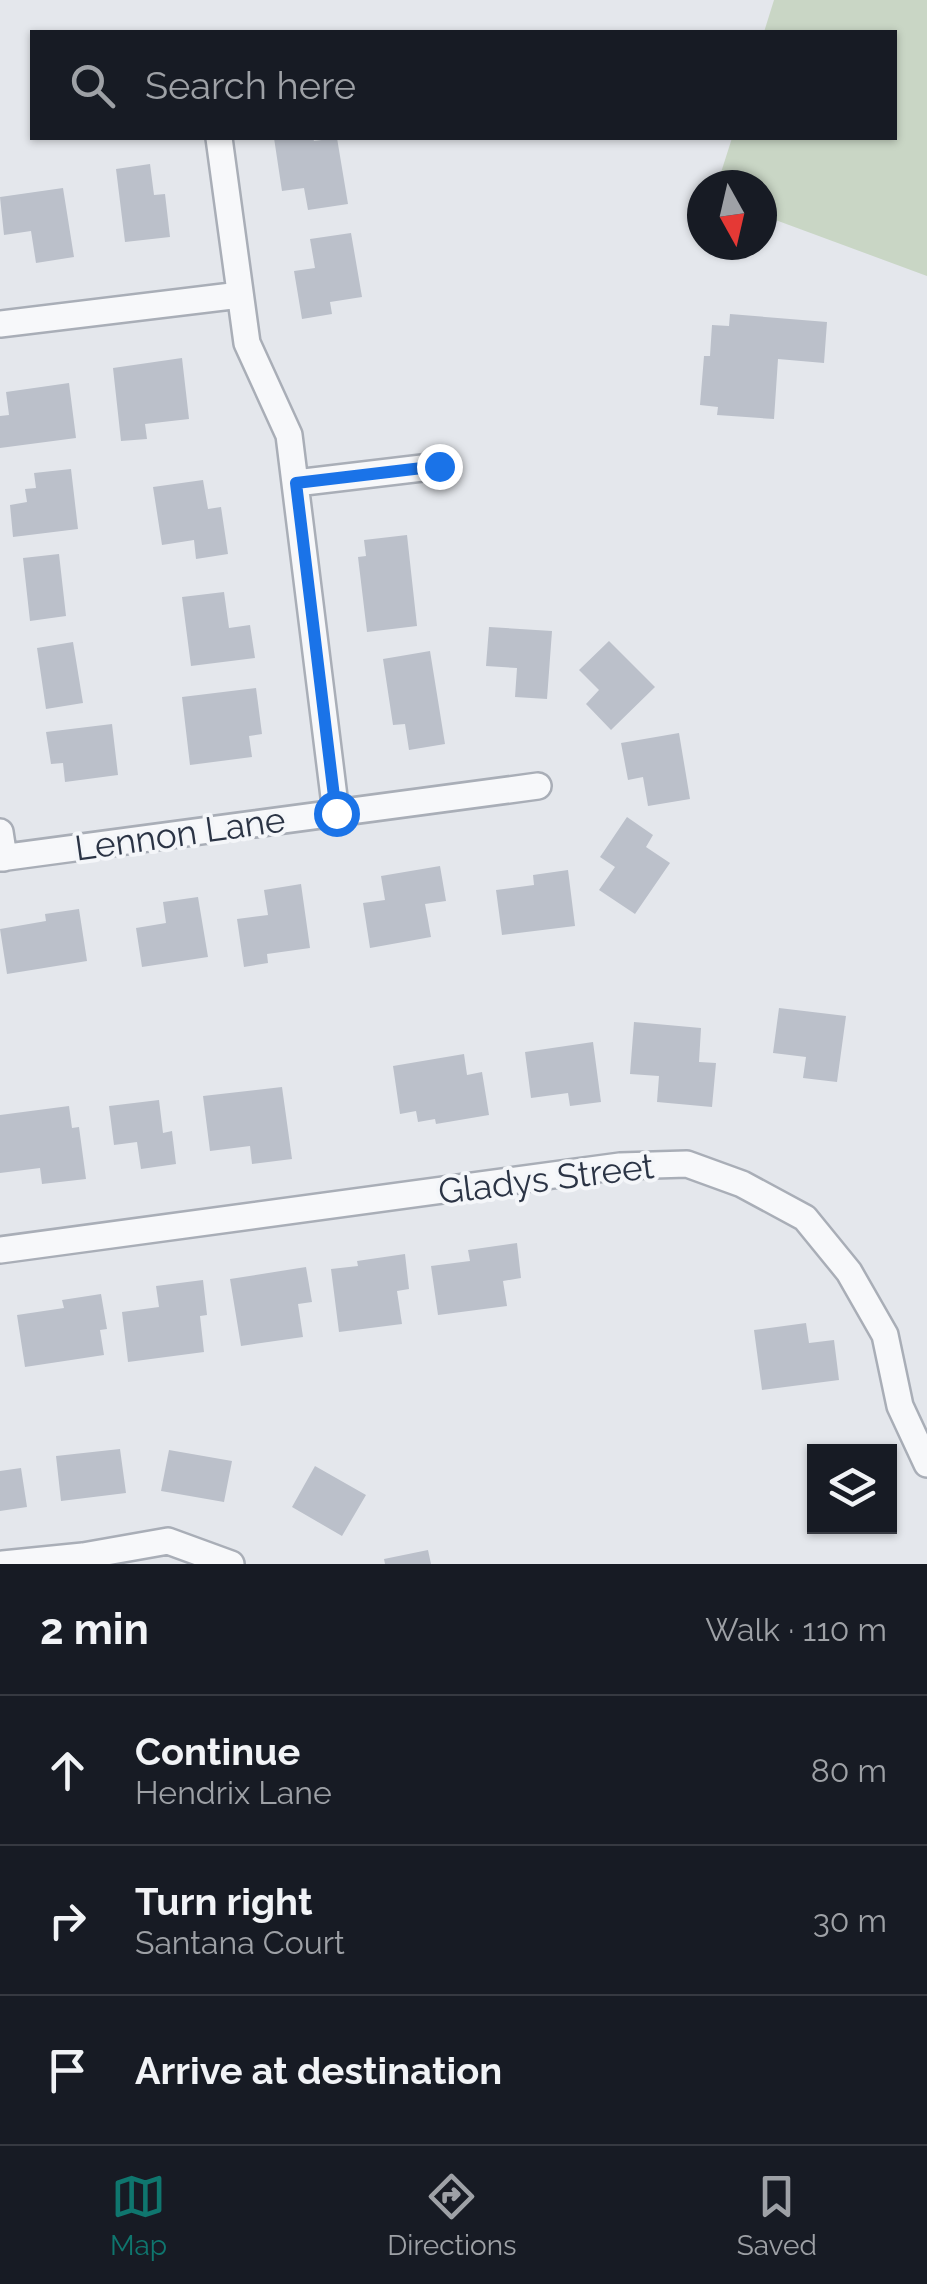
<!DOCTYPE html>
<html lang="en">
<head>
<meta charset="utf-8">
<style>
  :root { --surface:#171b24; --page:#242831; --text:#f1f3f6; --muted:#9ea1a6; --line:#363941; --accent:#0f766e }
  body { margin:0; font-family:Raleway,sans-serif; background:var(--page); color:var(--text) }
  .controls { position:absolute; right:30px; bottom:30px; display:grid; overflow:hidden; border-radius:0px; box-shadow:0 2px 8px #0004 }
  .controls button { width:90px; height:90px; display:grid; place-items:center; padding:0; border:0; border-bottom:2px solid var(--line); background:var(--surface); color:var(--text); font:50px sans-serif }
  .compass { position:absolute; left:687px; top:170px; width:90px; height:90px; border-radius:50%; background:var(--surface); box-shadow:0 2px 8px #0004; rotate:172deg }
  .stop { position:absolute; width:30px; height:30px; margin:-22px; border:8px solid #1a73e8; border-radius:50%; background:#fff }
  .stop.end { background:#1a73e8; border-color:#fff; box-shadow:0 2px 10px #0008 }
  .list { margin:0; padding:0; list-style:none }
  h2 { display:flex; justify-content:space-between; align-items:center; height:130px; margin:0; padding:0 40px; font-size:42px }
  h2 small { font-size:32px; font-weight:400; color:var(--muted) }
  .list li { display:grid; grid-template-columns:65px 1fr auto; gap:30px; align-items:center; box-sizing:border-box; height:150px; padding:0 40px; border-top:2px solid var(--line) }
  .list b { display:block; font-size:38px; white-space:nowrap }
  .list p { margin:0; font-size:32px; white-space:nowrap; color:var(--muted) }
  .list em { font-size:32px; font-style:normal; color:var(--muted) }
  .icon { flex:none; width:55px; height:55px; fill:none; stroke:currentColor; stroke-width:2; stroke-linecap:round; stroke-linejoin:round }
  .map { position:relative; flex:none; width:927px; height:1564px; overflow:hidden }
  .search { position:absolute; background:var(--surface); box-shadow:0 2px 8px #0004; left:30px; right:30px; top:30px; height:110px; display:flex; align-items:center; gap:25px; box-sizing:border-box; padding:0 35px; border-radius:0px; color:var(--muted); font-size:38px }
  .sheet { height:580px; background:var(--surface) }
  nav { display:flex; justify-content:space-around; align-items:center; box-sizing:border-box; height:140px; border-top:2px solid var(--line); background:var(--surface); font-size:28px; color:var(--muted) }
  nav a { display:grid; justify-items:center; gap:5px }
  nav .on { color:var(--accent) }
  .map>svg:first-child { display:block }
</style>
</head>
<body>
<div class="map">
<svg width="927" height="1564" viewBox="0 0 927 1564">
  <rect width="100%" height="100%" fill="#e4e7ec"/>
  <path fill="#c9d6c5" d="M 774,0 L 927,0 L 927,276 L 762,215 L 762,185 L 717,185 L 732,138 L 894,138 L 894,32 L 764,32 Z"/>
  <path fill="#bbc0ca" d="M 274,138 L 313,138 L 314,141 L 337,138 L 348,204 L 308,210 L 304,188 L 282,191 Z
    M 150,164 L 154,195 L 165,194 L 170,237 L 125,242 L 116,169 Z
    M 63,188 L 74,257 L 36,263 L 31,231 L 4,235 L 0,197 Z
    M 351,233 L 362,297 L 330,302 L 332,314 L 302,319 L 294,271 L 315,268 L 310,239 Z
    M 730,314 L 827,322 L 824,363 L 778,359 L 774,419 L 717,415 L 718,407 L 700,405 L 704,356 L 710,356 L 712,325 L 729,326 Z
    M 182,358 L 189,419 L 145,424 L 147,439 L 121,441 L 113,368 Z
    M 69,383 L 76,438 L 0,448 L 0,416 L 9,415 L 6,392 Z
    M 71,469 L 78,529 L 13,537 L 10,505 L 27,502 L 25,489 L 36,488 L 34,473 Z
    M 203,480 L 208,509 L 221,507 L 228,554 L 196,559 L 194,540 L 162,545 L 153,487 Z
    M 407,535 L 417,626 L 367,632 L 358,557 L 366,556 L 364,540 Z
    M 59,554 L 66,616 L 30,621 L 23,558 Z
    M 224,592 L 229,628 L 250,625 L 255,658 L 191,666 L 182,597 Z
    M 489,627 L 552,631 L 547,699 L 515,697 L 517,668 L 486,666 Z
    M 609,641 L 655,687 L 611,730 L 586,704 L 599,690 L 579,670 Z
    M 73,642 L 83,703 L 46,709 L 37,648 Z
    M 430,651 L 445,744 L 409,750 L 405,724 L 393,725 L 383,659 Z
    M 256,688 L 262,734 L 249,736 L 252,757 L 190,765 L 182,697 Z
    M 112,724 L 118,775 L 65,782 L 63,763 L 51,764 L 46,732 Z
    M 679,733 L 690,799 L 648,806 L 643,777 L 628,780 L 621,743 Z
    M 627,817 L 653,835 L 646,847 L 670,863 L 635,914 L 599,890 L 615,867 L 600,857 Z
    M 440,866 L 446,901 L 425,904 L 431,937 L 370,948 L 363,903 L 385,900 L 381,876 Z
    M 568,870 L 575,926 L 502,935 L 496,890 L 534,885 L 533,875 Z
    M 301,884 L 310,948 L 267,954 L 268,963 L 244,967 L 237,919 L 268,915 L 264,890 Z
    M 198,897 L 208,957 L 142,967 L 136,928 L 166,923 L 163,902 Z
    M 79,909 L 87,961 L 7,974 L 0,929 L 46,921 L 45,914 Z
    M 779,1008 L 846,1016 L 837,1082 L 803,1078 L 806,1057 L 773,1053 Z
    M 634,1022 L 701,1028 L 699,1062 L 716,1063 L 712,1107 L 657,1102 L 659,1076 L 630,1074 Z
    M 593,1042 L 601,1102 L 570,1106 L 568,1093 L 531,1098 L 525,1052 Z
    M 464,1054 L 467,1075 L 482,1072 L 489,1115 L 436,1124 L 435,1119 L 418,1122 L 416,1111 L 400,1114 L 393,1066 Z
    M 282,1087 L 292,1159 L 252,1164 L 250,1146 L 210,1151 L 203,1096 Z
    M 159,1100 L 163,1133 L 172,1131 L 176,1164 L 141,1169 L 137,1142 L 114,1145 L 109,1106 Z
    M 69,1106 L 72,1128 L 79,1127 L 86,1179 L 42,1184 L 40,1168 L 0,1173 L 0,1115 Z
    M 517,1243 L 521,1278 L 503,1281 L 507,1306 L 438,1315 L 431,1266 L 470,1261 L 468,1250 Z
    M 405,1254 L 409,1289 L 397,1291 L 402,1324 L 339,1332 L 331,1269 L 358,1266 L 357,1261 Z
    M 306,1267 L 312,1302 L 298,1304 L 303,1337 L 241,1346 L 230,1279 Z
    M 203,1280 L 207,1315 L 200,1316 L 204,1352 L 128,1362 L 122,1312 L 159,1307 L 156,1286 Z
    M 101,1294 L 107,1329 L 100,1330 L 104,1355 L 25,1367 L 17,1315 L 64,1308 L 62,1300 Z
    M 806,1323 L 809,1343 L 834,1340 L 839,1380 L 762,1390 L 754,1330 Z
    M 120,1449 L 126,1493 L 61,1501 L 56,1456 Z
    M 169,1450 L 232,1461 L 224,1502 L 161,1491 Z
    M 315,1466 L 366,1495 L 342,1536 L 292,1507 Z
    M 21,1468 L 27,1507 L 0,1511 L 0,1471 Z
    M 428,1550 L 431,1564 L 385,1564 L 384,1559 Z"/>
  <g fill="none" stroke-linecap="round" stroke-linejoin="round">
    <g stroke="#a9aeb7" stroke-width="30">
      <path id="street" d="M 219,138 L 247,343 L 289,435 L 336,813
        M 0,324 L 240,295
        M 296,483 L 439,466
        M 0,832 L 4,858
        M 0,858 L 538,786
        M 0,1250 L 620,1166 L 687,1164 L 742,1184 L 805,1218 L 849,1272 L 885,1335 L 900,1406 L 927,1464
        M 3,1564 L 83,1556 L 168,1541 L 231,1564"/>
    </g>
    <use href="#street" stroke="#f7f8fa" stroke-width="25"/>
  </g>
  <g fill="none" stroke-linecap="round" stroke-linejoin="round">
    <path stroke="#1a73e8" stroke-width="12" d="M 336,813 L 296,483 L 439,466"/>
  </g>
  <g text-anchor="middle" stroke-width="8" stroke-linejoin="round" paint-order="stroke">
    <g font-size="35" fill="#2b3445" stroke="#f4f6f9">
      <text transform="translate(180 834) rotate(-8)" y="12">Lennon Lane</text>
      <text transform="translate(546 1179) rotate(-7)" y="12">Gladys Street</text>
    </g>
  </g>
</svg>
<div class="controls">
<button><svg class="icon" aria-label="layers" viewBox="0 0 24 24"><path d="M12 4l9 5-9 5-9-5zM3 14l9 5 9-5"/></svg></button>
</div>
<svg class="compass" viewBox="-18 -18 36 36"><path d="M0-13l5 13h-10z" fill="#e53935"/><path d="M0 13l5-13h-10z" fill="#9ea1a6"/></svg>
<div class="stop" style="left:336px;top:813px"></div>
<div class="stop end" style="left:439px;top:466px"></div>
<div class="search"><svg class="icon" aria-label="search" viewBox="0 0 24 24"><circle cx="10" cy="10" r="6"/><path d="M15 15l6 6"/></svg>Search here</div>
</div>
<section class="sheet">
<h2>2 min<small>Walk · 110 m</small></h2>
<ul class="list">
<li><svg class="icon" aria-label="ahead" viewBox="0 0 24 24"><path d="M12 20V5M6 11l6-6 6 6"/></svg><div><b>Continue</b><p>Hendrix Lane</p></div><em>80 m</em></li>
<li><svg class="icon" aria-label="right" viewBox="0 0 24 24"><path d="M7 20v-9h11M14 6l5 5-5 5"/></svg><div><b>Turn right</b><p>Santana Court</p></div><em>30 m</em></li>
<li><svg class="icon" aria-label="arrive" viewBox="0 0 24 24"><path d="M6 21V4h12l-3 4 3 4H6"/></svg><div><b>Arrive at destination</b></div></li>
</ul>
</section>
<nav>
<a class="on"><svg class="icon" aria-label="map" viewBox="0 0 24 24"><path d="M3 6l6-2 6 2 6-2v14l-6 2-6-2-6 2zM9 4v14M15 6v14"/></svg>Map</a>
<a><svg class="icon" aria-label="directions" viewBox="0 0 24 24"><path d="M12 3l9 9-9 9-9-9zM9 14v-3h6M13 9l2 2-2 2"/></svg>Directions</a>
<a><svg class="icon" aria-label="saved" viewBox="0 0 24 24"><path d="M7 4h10v16l-5-4-5 4z"/></svg>Saved</a>
</nav>
</body>
</html>
